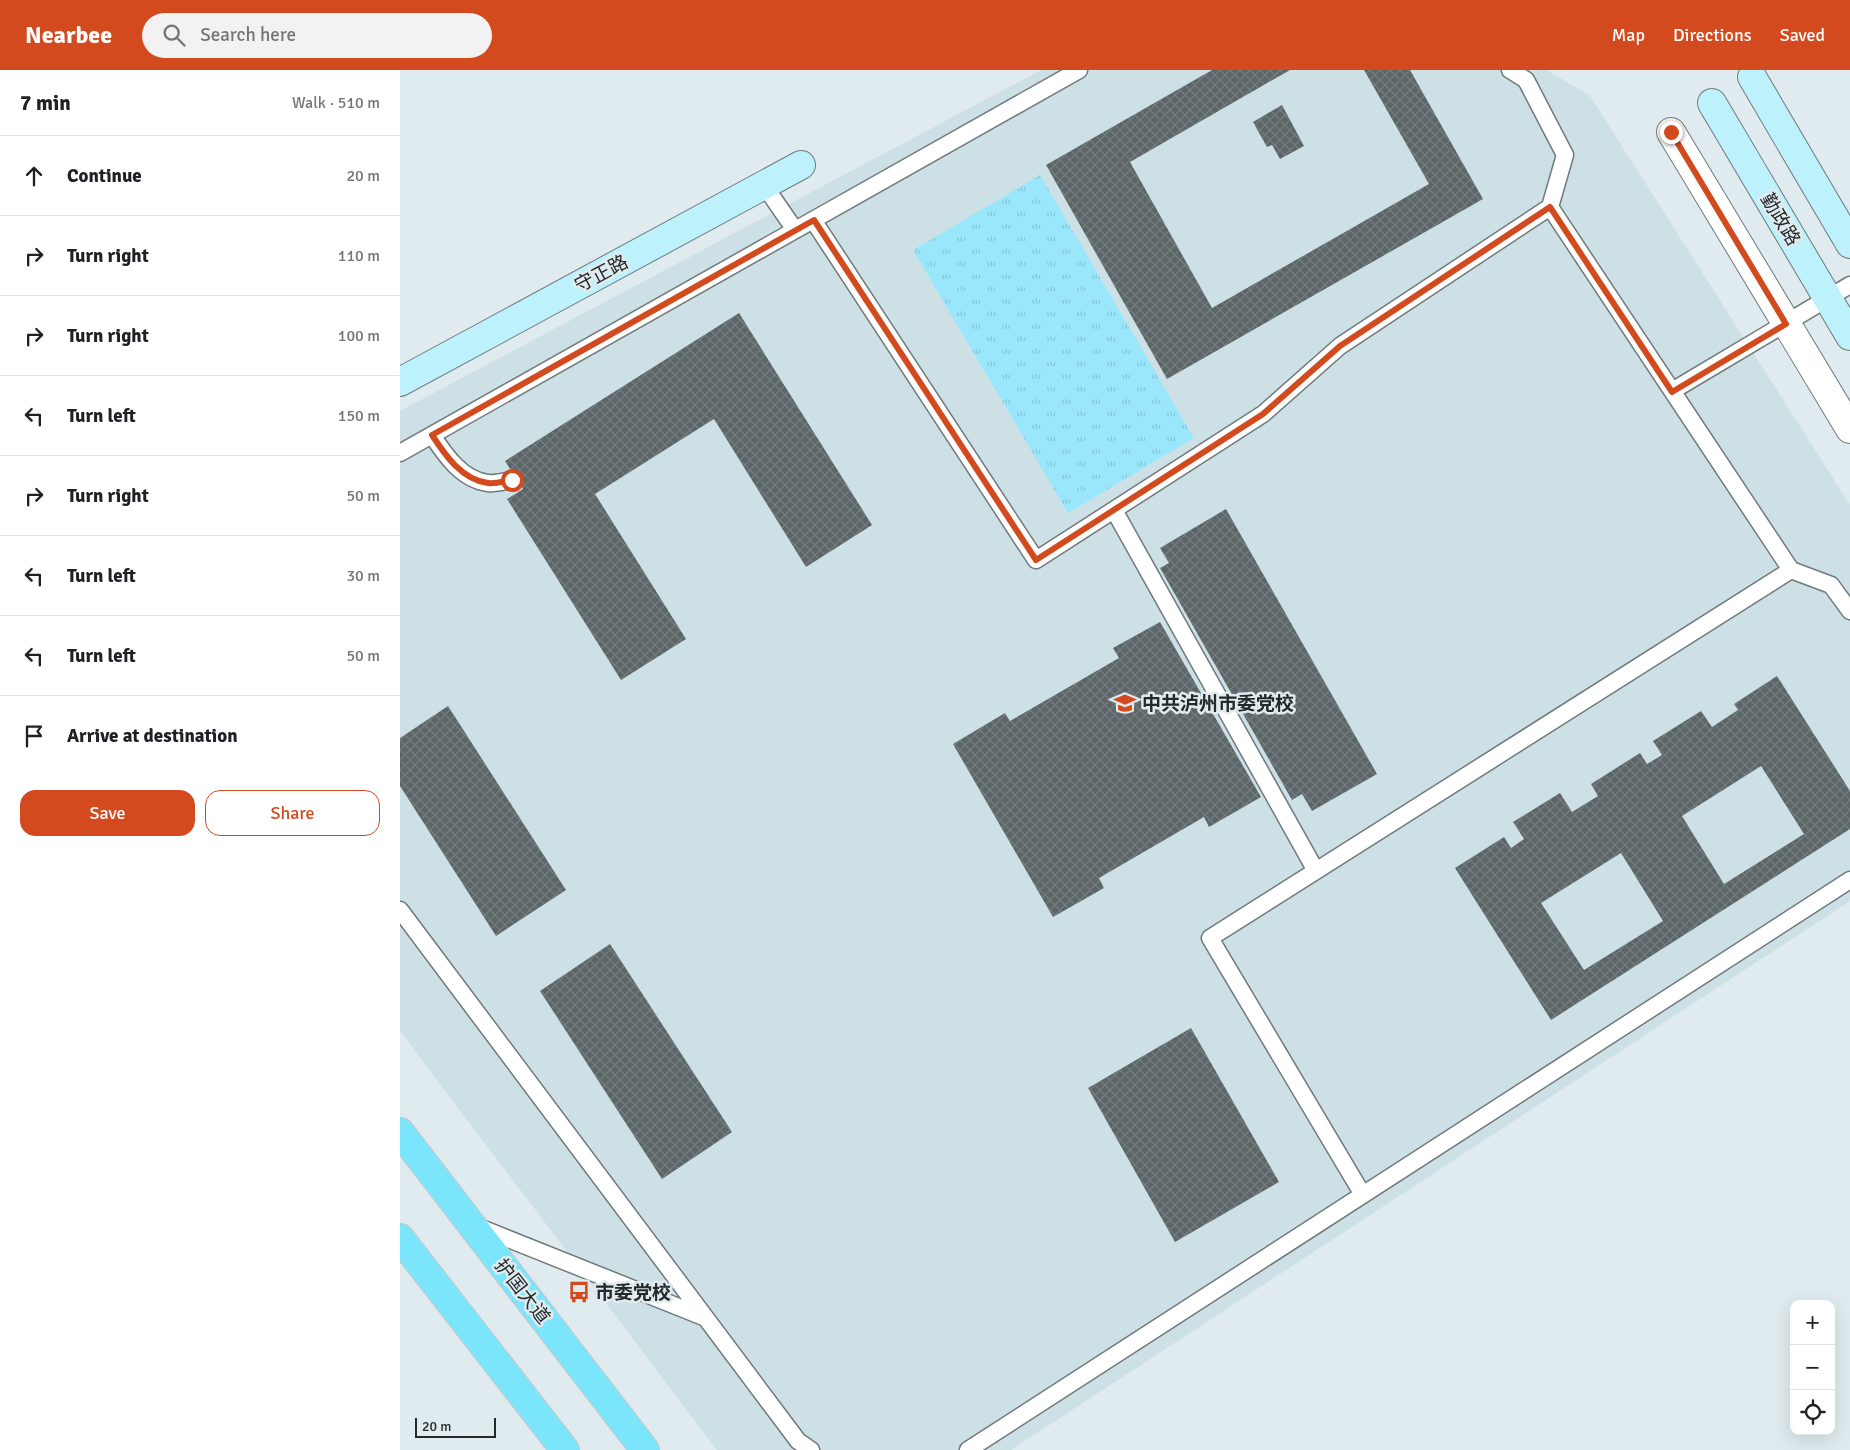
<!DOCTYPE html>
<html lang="en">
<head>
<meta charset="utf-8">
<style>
  :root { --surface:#fff; --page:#f2f2f2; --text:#202124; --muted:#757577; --line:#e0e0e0; --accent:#d24a1e }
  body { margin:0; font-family:Signika,"Noto Sans SC",sans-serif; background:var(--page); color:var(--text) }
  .controls { position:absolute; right:15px; bottom:15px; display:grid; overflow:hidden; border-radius:10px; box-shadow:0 5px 20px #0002 }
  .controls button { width:45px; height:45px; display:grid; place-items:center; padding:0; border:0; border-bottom:1px solid var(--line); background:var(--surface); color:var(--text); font:25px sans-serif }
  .scale { position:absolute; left:15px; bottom:12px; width:81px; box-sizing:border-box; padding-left:5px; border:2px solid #25292a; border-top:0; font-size:14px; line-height:18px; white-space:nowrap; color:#25292a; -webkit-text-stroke:4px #dfebee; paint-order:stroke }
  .stop { position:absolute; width:15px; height:15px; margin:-11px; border:4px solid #d24a1e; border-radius:50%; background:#fff }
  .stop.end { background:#d24a1e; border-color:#fff; box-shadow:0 1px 5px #0008 }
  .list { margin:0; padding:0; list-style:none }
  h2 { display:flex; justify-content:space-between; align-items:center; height:65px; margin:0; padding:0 20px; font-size:21px }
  h2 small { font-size:16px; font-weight:400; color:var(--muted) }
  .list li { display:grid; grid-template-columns:32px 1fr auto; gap:15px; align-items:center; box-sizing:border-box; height:80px; padding:0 20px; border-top:1px solid var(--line) }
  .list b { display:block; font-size:19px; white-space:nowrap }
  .list em { font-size:16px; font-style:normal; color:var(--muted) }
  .actions { display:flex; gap:10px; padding:15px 20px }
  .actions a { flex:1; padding:11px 0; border:1px solid var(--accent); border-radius:15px; text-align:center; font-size:18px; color:var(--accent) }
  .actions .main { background:var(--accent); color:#fff }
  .icon { flex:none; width:28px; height:28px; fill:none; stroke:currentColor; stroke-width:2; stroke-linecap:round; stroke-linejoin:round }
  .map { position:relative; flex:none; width:1450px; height:1380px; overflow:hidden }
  header { display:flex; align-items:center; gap:30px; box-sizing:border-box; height:70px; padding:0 25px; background:var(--accent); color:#fff }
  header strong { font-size:24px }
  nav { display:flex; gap:28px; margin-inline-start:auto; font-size:18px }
  .search { width:350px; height:45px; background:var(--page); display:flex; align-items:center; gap:12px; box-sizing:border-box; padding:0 18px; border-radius:28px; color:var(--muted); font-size:19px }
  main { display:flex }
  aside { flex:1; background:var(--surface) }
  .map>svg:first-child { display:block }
</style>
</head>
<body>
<header>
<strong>Nearbee</strong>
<div class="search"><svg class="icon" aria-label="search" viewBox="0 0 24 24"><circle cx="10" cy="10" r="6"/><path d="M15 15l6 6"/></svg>Search here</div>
<nav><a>Map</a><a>Directions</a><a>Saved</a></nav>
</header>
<main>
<aside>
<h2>7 min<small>Walk · 510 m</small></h2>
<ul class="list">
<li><svg class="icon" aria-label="ahead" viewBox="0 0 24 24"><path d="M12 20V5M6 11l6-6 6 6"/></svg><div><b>Continue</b></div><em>20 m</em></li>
<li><svg class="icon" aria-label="right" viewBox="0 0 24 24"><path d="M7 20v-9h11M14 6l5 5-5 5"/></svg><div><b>Turn right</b></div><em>110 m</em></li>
<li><svg class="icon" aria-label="right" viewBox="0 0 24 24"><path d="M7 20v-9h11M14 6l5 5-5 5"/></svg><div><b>Turn right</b></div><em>100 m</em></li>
<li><svg class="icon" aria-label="left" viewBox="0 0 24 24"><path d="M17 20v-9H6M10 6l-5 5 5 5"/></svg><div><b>Turn left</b></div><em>150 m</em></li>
<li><svg class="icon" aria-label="right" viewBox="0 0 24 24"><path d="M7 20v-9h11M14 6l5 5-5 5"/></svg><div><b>Turn right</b></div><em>50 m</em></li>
<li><svg class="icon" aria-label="left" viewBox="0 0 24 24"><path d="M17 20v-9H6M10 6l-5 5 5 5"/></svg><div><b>Turn left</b></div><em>30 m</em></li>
<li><svg class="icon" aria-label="left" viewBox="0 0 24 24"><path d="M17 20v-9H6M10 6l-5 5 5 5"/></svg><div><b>Turn left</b></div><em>50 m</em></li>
<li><svg class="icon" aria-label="arrive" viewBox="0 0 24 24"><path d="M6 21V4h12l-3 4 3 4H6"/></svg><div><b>Arrive at destination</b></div></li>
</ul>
<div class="actions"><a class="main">Save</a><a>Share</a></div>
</aside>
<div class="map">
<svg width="1450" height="1380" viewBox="0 0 1450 1380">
  <defs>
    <pattern id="park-tufts" width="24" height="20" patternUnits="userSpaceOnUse" patternTransform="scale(1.25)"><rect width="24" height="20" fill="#9ae7fc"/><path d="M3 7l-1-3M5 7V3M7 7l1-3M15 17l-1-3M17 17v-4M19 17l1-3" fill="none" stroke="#85c6d8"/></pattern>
    <pattern id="building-cross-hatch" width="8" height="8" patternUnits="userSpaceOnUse" patternTransform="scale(1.25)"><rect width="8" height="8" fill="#5c6669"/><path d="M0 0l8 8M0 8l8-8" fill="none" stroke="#747c7e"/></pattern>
  </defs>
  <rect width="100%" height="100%" fill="#dfebee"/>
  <path fill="#cde0e6" d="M 641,0 L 1147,0 L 1190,26 L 1450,435 L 1450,831 L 611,1380 L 317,1380 L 0,961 L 0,341 Z"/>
  <path fill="url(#park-tufts)" d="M 640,105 L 794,368 L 668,443 L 513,180 Z"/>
  <path fill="url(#building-cross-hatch)" fill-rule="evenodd" d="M 812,0 L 890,0 L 730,92 L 812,238 L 1029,114 L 964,0 L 1010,0 L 1083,129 L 767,309 L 646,95 Z
    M 882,35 L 904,76 L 880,89 L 872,75 L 867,77 L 853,52 Z
    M 339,243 L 472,455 L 406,497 L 314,349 L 195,424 L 286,569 L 221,610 L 107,429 L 123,419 L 105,391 Z
    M 826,439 L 977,704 L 912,741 L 902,724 L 892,730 L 760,498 L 769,493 L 760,478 Z
    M 760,552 L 861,727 L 809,757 L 804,747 L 699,808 L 704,818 L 653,847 L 553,674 L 605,643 L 610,651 L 719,588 L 713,578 Z
    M 1377,606 L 1450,721 L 1450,759 L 1151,950 L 1055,798 L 1104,767 L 1111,778 L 1124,769 L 1113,752 L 1160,723 L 1172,742 L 1198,726 L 1191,714 L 1240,683 L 1247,694 L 1262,685 L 1253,671 L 1301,641 L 1312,657 L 1338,640 L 1334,634 ZM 1361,696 L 1404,764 L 1324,814 L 1282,746 ZM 1221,783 L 1263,851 L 1184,900 L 1141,833 Z
    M 48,636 L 166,820 L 96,866 L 0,716 L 0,668 Z
    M 210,874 L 332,1062 L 262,1109 L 140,921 Z
    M 791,958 L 879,1112 L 775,1172 L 688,1018 Z"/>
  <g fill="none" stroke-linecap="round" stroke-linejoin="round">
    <g stroke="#707a7d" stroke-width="19">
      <path id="lane" d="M 364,115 L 395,160
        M 1150,137 L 1391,500 L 1431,515 L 1450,541
        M 413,150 L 636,490 L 863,344 L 940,276 L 1150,137 L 1165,85 L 1126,10 L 1110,0
        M 1272,321 L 1450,215
        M 32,365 C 45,385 62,410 88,413 C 96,414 105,411 112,410
        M 0,383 L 679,0
        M 714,440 L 916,801
        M 0,840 L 398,1371 L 411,1380
        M 963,1125 L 810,868 L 1391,500
        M 76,1156 L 306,1248
        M 568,1380 L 1450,810"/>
    </g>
    <g stroke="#707a7d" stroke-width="30">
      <path id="street" d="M 1271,62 L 1450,359"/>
    </g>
    <g stroke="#707a7d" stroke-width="30">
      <path id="secondary" d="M 1352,7 L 1450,174
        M 1312,33 L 1450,266
        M 0,312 L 401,95"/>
    </g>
    <g stroke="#c6c7c8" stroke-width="30">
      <path id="primary" d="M 0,1062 L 245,1380
        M 0,1168 L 165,1380"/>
    </g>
    <use href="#lane" stroke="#fff" stroke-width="16"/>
    <use href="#street" stroke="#fff" stroke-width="28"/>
    <use href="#secondary" stroke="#bdf2fd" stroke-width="28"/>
    <use href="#primary" stroke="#7be5fb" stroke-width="28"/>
  </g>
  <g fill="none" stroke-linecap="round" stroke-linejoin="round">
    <path stroke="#d24a1e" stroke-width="6" d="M 112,410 C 105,411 96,414 88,413 C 62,410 45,385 32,365 L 414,150 L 636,490 L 863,344 L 940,276 L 1150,137 L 1272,322 L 1386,254 L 1271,62"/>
  </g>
  <defs>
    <g id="school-bare" transform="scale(1.725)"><path d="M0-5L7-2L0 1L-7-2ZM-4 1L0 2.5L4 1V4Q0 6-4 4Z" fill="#d24a1e" stroke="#dfebee" stroke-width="2.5" paint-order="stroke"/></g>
    <g id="bus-bare" transform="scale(1.725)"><path d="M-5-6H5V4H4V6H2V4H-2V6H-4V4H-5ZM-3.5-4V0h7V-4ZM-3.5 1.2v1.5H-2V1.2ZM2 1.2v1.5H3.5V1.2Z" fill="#d24a1e" stroke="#dfebee" stroke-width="2.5" paint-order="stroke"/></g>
  </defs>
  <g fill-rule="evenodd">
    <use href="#school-bare" x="725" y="633"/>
    <use href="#bus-bare" x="179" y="1222"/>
  </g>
  <g text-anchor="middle" stroke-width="5" stroke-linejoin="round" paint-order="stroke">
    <g font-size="19" fill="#25292a" stroke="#dfebee">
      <text transform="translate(1381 149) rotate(59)" y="7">勤政路</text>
      <text transform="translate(201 203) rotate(-28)" y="7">守正路</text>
      <text transform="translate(123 1221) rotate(52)" y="7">护国大道</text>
    </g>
    <g font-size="19" font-weight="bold" fill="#25292a" stroke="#dfebee" text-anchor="start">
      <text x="742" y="640">中共泸州市委党校</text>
      <text x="195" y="1229">市委党校</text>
    </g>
  </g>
</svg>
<div class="controls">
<button>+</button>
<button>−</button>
<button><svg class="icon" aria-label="locate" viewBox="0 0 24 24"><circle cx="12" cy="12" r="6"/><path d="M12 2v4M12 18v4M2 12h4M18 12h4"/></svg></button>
</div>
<div class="scale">20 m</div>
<div class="stop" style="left:112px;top:410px"></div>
<div class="stop end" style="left:1271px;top:62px"></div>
</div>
</main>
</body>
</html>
